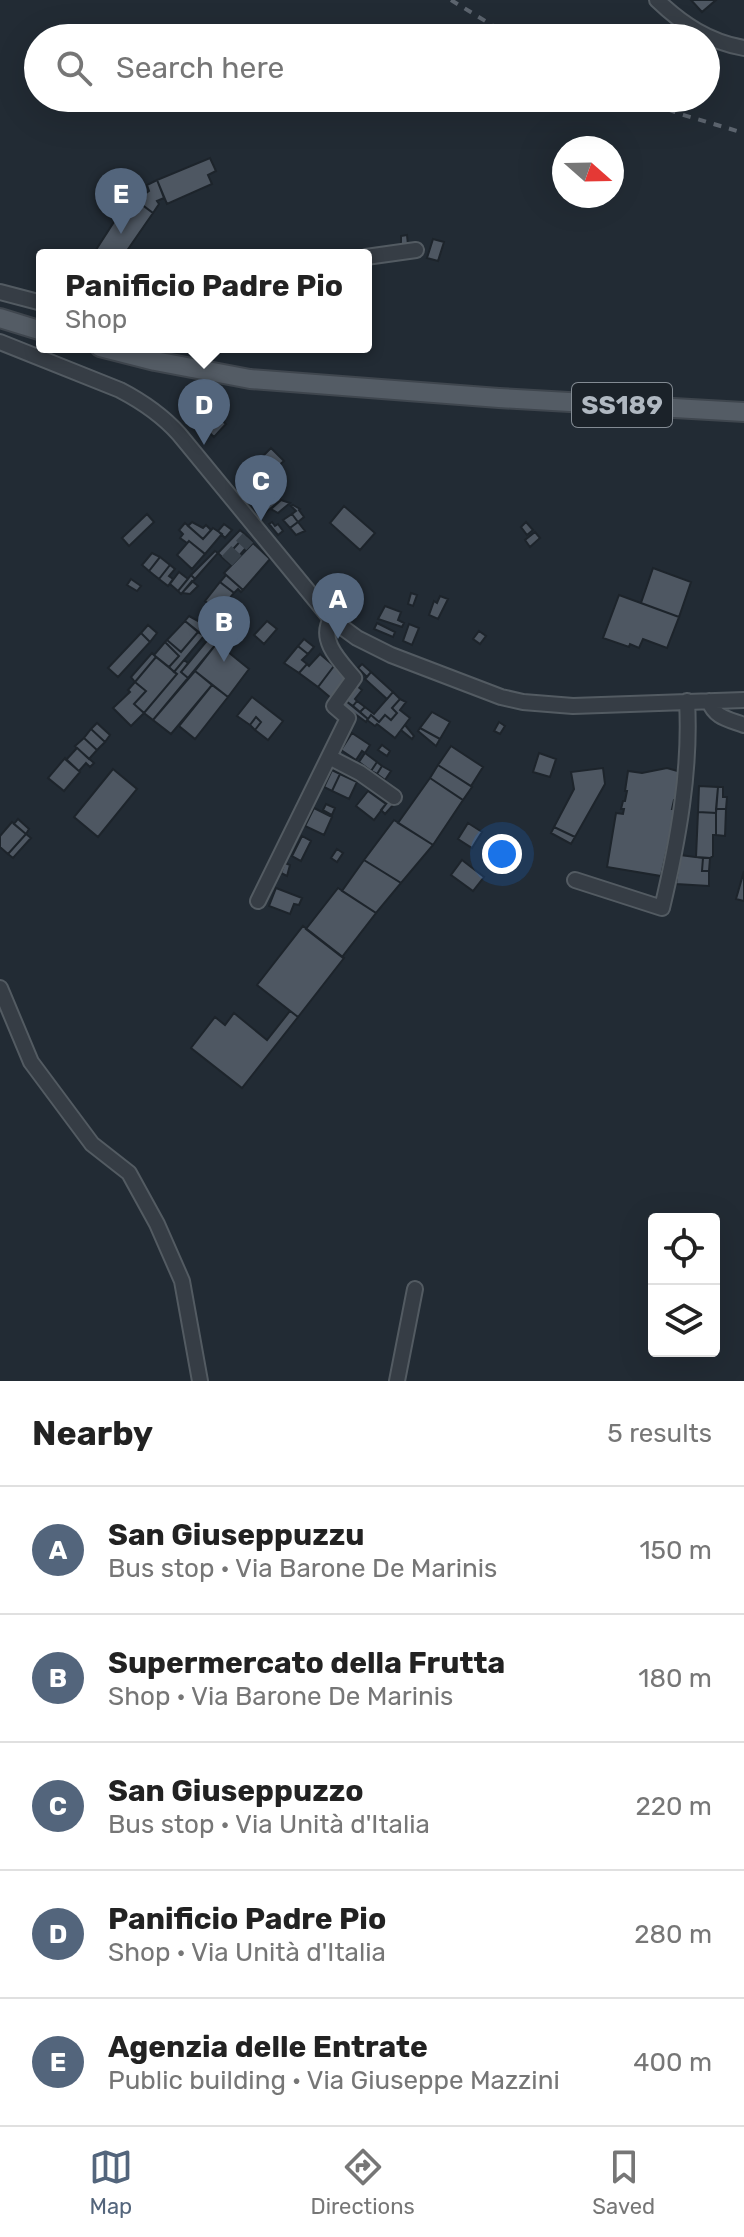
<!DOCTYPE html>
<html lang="en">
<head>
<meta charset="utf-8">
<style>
  :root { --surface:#fff; --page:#f6f6f6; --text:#222; --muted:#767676; --line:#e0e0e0; --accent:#53657c }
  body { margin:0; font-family:Rubik,sans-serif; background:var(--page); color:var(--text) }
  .controls { position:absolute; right:24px; bottom:24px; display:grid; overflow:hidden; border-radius:8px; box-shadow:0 8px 32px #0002 }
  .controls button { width:72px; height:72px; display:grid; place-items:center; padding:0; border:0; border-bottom:2px solid var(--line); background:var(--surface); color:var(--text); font:40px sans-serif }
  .compass { position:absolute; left:552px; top:136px; width:72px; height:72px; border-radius:50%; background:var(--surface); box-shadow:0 8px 32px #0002; rotate:110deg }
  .you { position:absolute; left:502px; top:854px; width:28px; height:28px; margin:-20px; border:6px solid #fff; border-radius:50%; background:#1a73e8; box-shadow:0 0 0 12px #1a73e833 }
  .badge { display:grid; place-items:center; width:52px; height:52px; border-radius:50%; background:var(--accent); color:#fff; font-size:26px; font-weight:700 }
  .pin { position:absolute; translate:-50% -66px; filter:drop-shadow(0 2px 4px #0008) }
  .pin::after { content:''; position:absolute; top:42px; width:28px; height:24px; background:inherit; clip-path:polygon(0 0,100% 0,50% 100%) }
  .popup { position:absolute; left:36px; top:249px; width:336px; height:104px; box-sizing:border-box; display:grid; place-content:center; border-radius:8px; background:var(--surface); filter:drop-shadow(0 2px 6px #0005); font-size:26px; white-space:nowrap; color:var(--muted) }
  .popup b { font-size:30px; color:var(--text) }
  .popup::after { content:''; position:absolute; left:50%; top:100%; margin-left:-16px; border:16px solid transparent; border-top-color:var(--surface) }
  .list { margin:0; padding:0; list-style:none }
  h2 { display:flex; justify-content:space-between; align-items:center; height:104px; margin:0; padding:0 32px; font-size:34px }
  h2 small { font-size:26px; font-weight:400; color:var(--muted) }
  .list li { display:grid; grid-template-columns:52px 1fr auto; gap:24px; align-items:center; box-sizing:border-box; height:128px; padding:0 32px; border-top:2px solid var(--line) }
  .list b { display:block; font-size:30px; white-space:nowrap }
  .list p { margin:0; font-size:26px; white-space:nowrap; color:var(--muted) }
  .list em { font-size:26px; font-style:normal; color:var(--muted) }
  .icon { flex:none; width:44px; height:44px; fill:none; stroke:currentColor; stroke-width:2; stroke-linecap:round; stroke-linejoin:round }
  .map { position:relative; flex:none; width:744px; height:1381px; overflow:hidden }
  .search { position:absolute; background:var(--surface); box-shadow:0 8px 32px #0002; left:24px; right:24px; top:24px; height:88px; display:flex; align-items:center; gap:20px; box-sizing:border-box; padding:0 28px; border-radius:44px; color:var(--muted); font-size:30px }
  .sheet { height:744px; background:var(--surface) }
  nav { display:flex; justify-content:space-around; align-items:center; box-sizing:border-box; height:112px; border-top:2px solid var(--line); background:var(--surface); font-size:22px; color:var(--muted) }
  nav a { display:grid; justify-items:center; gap:4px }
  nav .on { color:var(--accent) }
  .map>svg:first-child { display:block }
</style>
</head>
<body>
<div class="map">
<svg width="744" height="1381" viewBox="0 0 744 1381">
  <rect width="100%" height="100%" fill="#222b34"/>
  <path fill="#4e5762" stroke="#1d242b" stroke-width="2" d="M 691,0 L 716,0 L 702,12 Z
    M 210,158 L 216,171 L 208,175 L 212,184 L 167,204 L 157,180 Z
    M 157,180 L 164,198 L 157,201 L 159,204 L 153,213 L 141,204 L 136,211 L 129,205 L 133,198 L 136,201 L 149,191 L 147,185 Z
    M 141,204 L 153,213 L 124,255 L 97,255 L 94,253 L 121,211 L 124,213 L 129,205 L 136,211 Z
    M 407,235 L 408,245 L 401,246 L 401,236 Z
    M 433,239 L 444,242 L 438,261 L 427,258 Z
    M 201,401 L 207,407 L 195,419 L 189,414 Z
    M 207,407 L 226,424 L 214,437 L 195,419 Z
    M 271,448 L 284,461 L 278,466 L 272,460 L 268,464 L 262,457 Z
    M 262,457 L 268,464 L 272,460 L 278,466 L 270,474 L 258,461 Z
    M 258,461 L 270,474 L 264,479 L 252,466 Z
    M 252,466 L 264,479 L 260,483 L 248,470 Z
    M 248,470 L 260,483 L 249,493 L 237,480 Z
    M 270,492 L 281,500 L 265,513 L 257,503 Z
    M 281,500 L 290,503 L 278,513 L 271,509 Z
    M 293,505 L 300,509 L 299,510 L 304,517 L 298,522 L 292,514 L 296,511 L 291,506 Z
    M 344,506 L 375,533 L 360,550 L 330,523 Z
    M 147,514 L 154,522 L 129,546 L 122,538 Z
    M 292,514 L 298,522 L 290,528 L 283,520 Z
    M 192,522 L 203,528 L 206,525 L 211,530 L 203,539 L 188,526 Z
    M 272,522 L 275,526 L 278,524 L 283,531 L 278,535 L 269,524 Z
    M 298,522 L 305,531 L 296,535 L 290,528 Z
    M 526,522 L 533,530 L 527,535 L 521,527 Z
    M 185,523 L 203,539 L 213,528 L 222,534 L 205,554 L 189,541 L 187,543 L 180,538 L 183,534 L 179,530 Z
    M 224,524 L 232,530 L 225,538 L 218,531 Z
    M 240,530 L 246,535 L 224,559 L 218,553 Z
    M 535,532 L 540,538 L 530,547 L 525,540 Z
    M 246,535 L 252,541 L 231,565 L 224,559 Z
    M 189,541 L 205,554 L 192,569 L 177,555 Z
    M 253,543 L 270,559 L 243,590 L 224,573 Z
    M 215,551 L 218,553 L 195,579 L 191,575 Z
    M 152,553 L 160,557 L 149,571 L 142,565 Z
    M 160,557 L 170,565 L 159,579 L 149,571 Z
    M 170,565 L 175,569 L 169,576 L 173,579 L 168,586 L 159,579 Z
    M 653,568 L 691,582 L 679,617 L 641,603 Z
    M 179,572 L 188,579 L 178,591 L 170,584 Z
    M 191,575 L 195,579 L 181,594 L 178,591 Z
    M 226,575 L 243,590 L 241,592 L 238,589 L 234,593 L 220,582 Z
    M 131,579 L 141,586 L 137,591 L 127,585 Z
    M 192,581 L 198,586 L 190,594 L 182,593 Z
    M 220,582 L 234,593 L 218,612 L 205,601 Z
    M 411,593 L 417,595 L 413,606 L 408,604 Z
    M 619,595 L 679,617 L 667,648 L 643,639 L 639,648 L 630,644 L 629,647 L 603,638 Z
    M 440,596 L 448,599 L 438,619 L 429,615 L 434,601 L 437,603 Z
    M 385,606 L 401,612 L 398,620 L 404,623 L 402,627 L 378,619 Z
    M 189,616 L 211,628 L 204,636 L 185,621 Z
    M 185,621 L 198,632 L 181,652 L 167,640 Z
    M 267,621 L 277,629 L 264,644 L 254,635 Z
    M 377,623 L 395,632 L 393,637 L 374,629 Z
    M 409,624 L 419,628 L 412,645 L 403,641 Z
    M 148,625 L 157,633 L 150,642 L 141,633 Z
    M 479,631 L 486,636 L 480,644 L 473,639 Z
    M 198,632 L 204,636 L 174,672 L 169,667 L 179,656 L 165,642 L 167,640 L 181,652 Z
    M 141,633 L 150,642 L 118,677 L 108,668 Z
    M 210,637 L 217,643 L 188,678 L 181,672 Z
    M 304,639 L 314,647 L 308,654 L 298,646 Z
    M 165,642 L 179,656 L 169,667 L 154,655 Z
    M 217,643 L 249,669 L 228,697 L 195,671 Z
    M 298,646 L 308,654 L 302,660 L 307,664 L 299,673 L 284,663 Z
    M 152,653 L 156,657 L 135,682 L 131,677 Z
    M 320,654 L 334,666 L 318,687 L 299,673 L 307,664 L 309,666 Z
    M 156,657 L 177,674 L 144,713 L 134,704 L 146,691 L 135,682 Z
    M 184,660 L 188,663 L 181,672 L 188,678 L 153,720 L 144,713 L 177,674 L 174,672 Z
    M 362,664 L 371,672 L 367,677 L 358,668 Z
    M 334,666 L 347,678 L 331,698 L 318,687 Z
    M 195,671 L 212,685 L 171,734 L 153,720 Z
    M 371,672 L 393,692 L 387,699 L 365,679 Z
    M 135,682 L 146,691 L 134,704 L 144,713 L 131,726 L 113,708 L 130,692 L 128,690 Z
    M 212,685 L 228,697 L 195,739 L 179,726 Z
    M 357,686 L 362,690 L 355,699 L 357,701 L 353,706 L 346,701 Z
    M 393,692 L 400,699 L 392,708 L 397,713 L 391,720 L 385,715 L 379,722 L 371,715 L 368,719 L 360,712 L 365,707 L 374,714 Z
    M 252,697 L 283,721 L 268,740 L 255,730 L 261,722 L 256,717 L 250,725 L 237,716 Z
    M 400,699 L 406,702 L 400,710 L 410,718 L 395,738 L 377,724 L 375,726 L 367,720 L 366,722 L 343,705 L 346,701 L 368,719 L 371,715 L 379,722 L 385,715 L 391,720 L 397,713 L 392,708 Z
    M 357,701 L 365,707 L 360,712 L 353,706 Z
    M 432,712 L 450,722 L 440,739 L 420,728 Z
    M 256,717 L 261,722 L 255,730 L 250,725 Z
    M 499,722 L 505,726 L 500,734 L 494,731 Z
    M 97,723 L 110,735 L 105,742 L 91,729 Z
    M 405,725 L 414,736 L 412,739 L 401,730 Z
    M 420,728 L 440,739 L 436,746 L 418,731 Z
    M 91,729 L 105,742 L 97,750 L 84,738 Z
    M 352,733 L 370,745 L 365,753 L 362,751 L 356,760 L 341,750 Z
    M 84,738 L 97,750 L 89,759 L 75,746 Z
    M 382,745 L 390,751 L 387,756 L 378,750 Z
    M 451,746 L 483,767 L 471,786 L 438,765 Z
    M 77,748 L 94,763 L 90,767 L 86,763 L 79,771 L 66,760 Z
    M 365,753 L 377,762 L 371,771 L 359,762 Z
    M 539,753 L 556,759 L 550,777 L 533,772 Z
    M 65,758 L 80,772 L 64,791 L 48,778 Z
    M 377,762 L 382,766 L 377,774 L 371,771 Z
    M 438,765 L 472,787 L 463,800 L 430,778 Z
    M 382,766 L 391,771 L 385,780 L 377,774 Z
    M 603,768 L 605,784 L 575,837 L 554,827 L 574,789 L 571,772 Z
    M 667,768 L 681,772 L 677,800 L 674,800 L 672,809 L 676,809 L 661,876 L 607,867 L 616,813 L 623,814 L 624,809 L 621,809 L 623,801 L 625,801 L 627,791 L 625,791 L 628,771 L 642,773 Z
    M 113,769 L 137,789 L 98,837 L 74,817 Z
    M 332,770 L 340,774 L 332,791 L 324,787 Z
    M 340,774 L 357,782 L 349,799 L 332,791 Z
    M 430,778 L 463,800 L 433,845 L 398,823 Z
    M 699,786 L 718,787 L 716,813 L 698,812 Z
    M 718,787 L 723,787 L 723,797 L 727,797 L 726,809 L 716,809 Z
    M 368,791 L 386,804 L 374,820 L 356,806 Z
    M 390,799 L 395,803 L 385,814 L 381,810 Z
    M 326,804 L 335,808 L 332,815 L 323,810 Z
    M 314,808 L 332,817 L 324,835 L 305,826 Z
    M 716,809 L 726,809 L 725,836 L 716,835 Z
    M 698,812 L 716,813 L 716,835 L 713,835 L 713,856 L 710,858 L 696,857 Z
    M 18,819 L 29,829 L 26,834 L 14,824 Z
    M 394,820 L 433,845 L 401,883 L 364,860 Z
    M 12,822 L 26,834 L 8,854 L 0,847 L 0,836 Z
    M 468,823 L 482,832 L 472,848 L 458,839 Z
    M 554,827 L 575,837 L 571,844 L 551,833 Z
    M 26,834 L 31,838 L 13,858 L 8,854 Z
    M 302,836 L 311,841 L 301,861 L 292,856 Z
    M 337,849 L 343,853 L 337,862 L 331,858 Z
    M 680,855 L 703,858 L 702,871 L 709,871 L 709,886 L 676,884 Z
    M 703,858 L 710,858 L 709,871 L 702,871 Z
    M 364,860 L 401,883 L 376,913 L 342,891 Z
    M 462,860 L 484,877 L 473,891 L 451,875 Z
    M 285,863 L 290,865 L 287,876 L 281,873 Z
    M 744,871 L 744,901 L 736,899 Z
    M 276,888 L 302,898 L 299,905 L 294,904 L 290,914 L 269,906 Z
    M 338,888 L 376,913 L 342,957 L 306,929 Z
    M 303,926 L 344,958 L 298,1017 L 257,985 Z
    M 290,1011 L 298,1017 L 242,1088 L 191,1048 L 215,1017 L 225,1025 L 234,1013 L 267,1040 Z"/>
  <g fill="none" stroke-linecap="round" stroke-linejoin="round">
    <path stroke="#374049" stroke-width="14" stroke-dasharray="14 7" stroke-linecap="butt" d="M 227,561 L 248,538"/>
    <g stroke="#535b62" stroke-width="18">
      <path id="minor" d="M 657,0 C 682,24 709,42 744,48
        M 366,257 L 416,250
        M 0,292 L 42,303
        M 0,342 L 120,390 C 143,402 162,415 179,434 L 331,619 L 357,638 L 391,655 L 501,697 L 523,702 L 573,706 L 744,700
        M 709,701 C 715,718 728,719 744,725
        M 329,757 L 360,773 L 394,797
        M 575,880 L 662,908 C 678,841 691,770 687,701
        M 258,901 L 348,718 L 334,706 L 354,678 C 341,662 318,641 331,619
        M 0,988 L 31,1062 L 92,1144 L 129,1173 L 157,1224 L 182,1281 L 200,1381
        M 397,1381 L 415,1289"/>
    </g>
    <g stroke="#3f464e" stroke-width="22">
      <path id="major" d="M 0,318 L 42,331
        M 100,347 L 155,361 L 250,379 L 499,398 L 744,412"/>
    </g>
    <use href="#minor" stroke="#363d45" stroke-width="14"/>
    <use href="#major" stroke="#545c65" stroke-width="18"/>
    <path stroke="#5c646e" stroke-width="4" stroke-dasharray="8 8" stroke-linecap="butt" d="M 451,0 L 513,38
      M 638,98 L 680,114 L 744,133"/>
  </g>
  <g text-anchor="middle" stroke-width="7" stroke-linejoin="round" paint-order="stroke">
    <rect fill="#1b2229" stroke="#838b93" stroke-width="2" x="572" y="383" width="100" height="44" rx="6"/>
    <g font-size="26" font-weight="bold" fill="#b0b8c1">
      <text x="622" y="414">SS189</text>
    </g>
  </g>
</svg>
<div class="controls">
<button><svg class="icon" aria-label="locate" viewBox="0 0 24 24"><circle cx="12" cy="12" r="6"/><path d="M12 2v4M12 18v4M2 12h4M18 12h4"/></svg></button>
<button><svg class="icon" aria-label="layers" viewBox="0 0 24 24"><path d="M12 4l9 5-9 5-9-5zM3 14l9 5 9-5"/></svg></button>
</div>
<svg class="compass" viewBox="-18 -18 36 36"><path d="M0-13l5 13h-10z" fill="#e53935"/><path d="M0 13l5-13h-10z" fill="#767676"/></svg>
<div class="you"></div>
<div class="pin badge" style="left:338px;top:639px">A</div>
<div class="pin badge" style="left:224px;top:662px">B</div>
<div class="pin badge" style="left:261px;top:521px">C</div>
<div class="pin badge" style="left:204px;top:445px">D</div>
<div class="popup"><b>Panificio Padre Pio</b>Shop</div>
<div class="pin badge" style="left:121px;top:234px">E</div>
<div class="search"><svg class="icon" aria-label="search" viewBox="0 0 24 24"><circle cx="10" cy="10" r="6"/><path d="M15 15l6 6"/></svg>Search here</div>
</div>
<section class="sheet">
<h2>Nearby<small>5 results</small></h2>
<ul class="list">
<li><span class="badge">A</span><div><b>San Giuseppuzzu</b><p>Bus stop · Via Barone De Marinis</p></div><em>150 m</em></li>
<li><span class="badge">B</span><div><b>Supermercato della Frutta</b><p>Shop · Via Barone De Marinis</p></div><em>180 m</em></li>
<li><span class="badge">C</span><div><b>San Giuseppuzzo</b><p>Bus stop · Via Unità d'Italia</p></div><em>220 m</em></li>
<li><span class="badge">D</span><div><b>Panificio Padre Pio</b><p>Shop · Via Unità d'Italia</p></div><em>280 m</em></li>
<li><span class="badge">E</span><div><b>Agenzia delle Entrate</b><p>Public building · Via Giuseppe Mazzini</p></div><em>400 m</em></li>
</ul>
</section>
<nav>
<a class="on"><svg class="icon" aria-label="map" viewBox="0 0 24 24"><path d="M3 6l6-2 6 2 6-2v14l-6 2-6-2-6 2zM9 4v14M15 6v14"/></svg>Map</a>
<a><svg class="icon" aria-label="directions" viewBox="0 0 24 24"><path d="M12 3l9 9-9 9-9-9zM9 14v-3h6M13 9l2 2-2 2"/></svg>Directions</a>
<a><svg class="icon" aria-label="saved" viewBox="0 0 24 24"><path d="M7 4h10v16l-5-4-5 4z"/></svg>Saved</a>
</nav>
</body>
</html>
